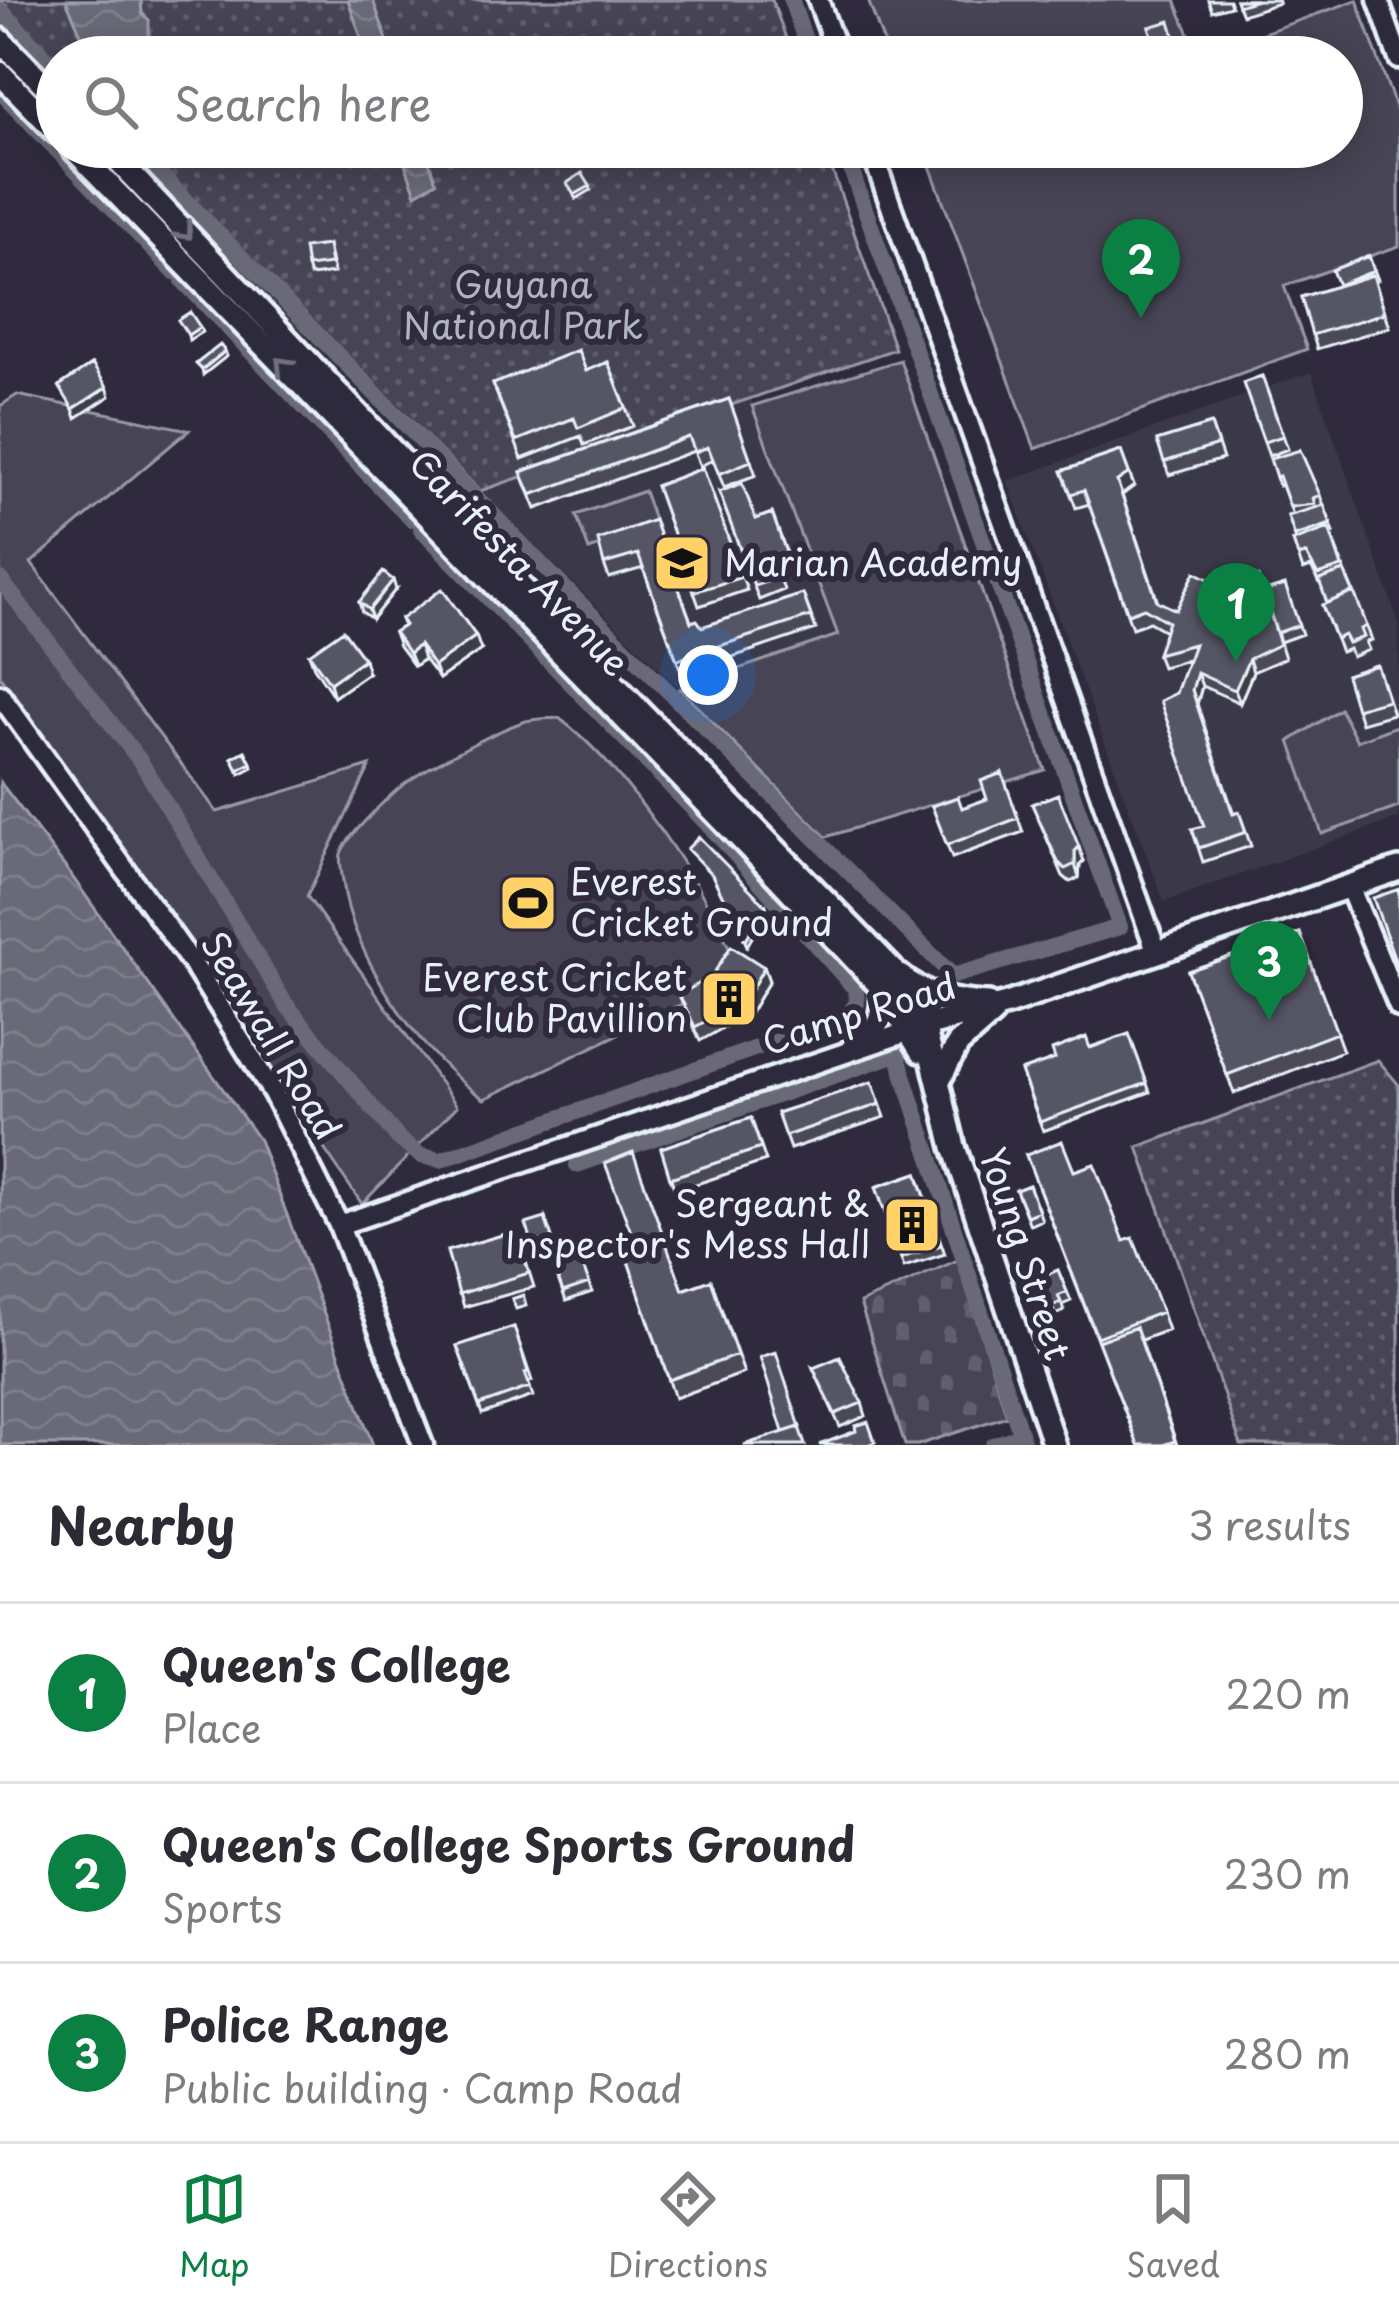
<!DOCTYPE html>
<html lang="en">
<head>
<meta charset="utf-8">
<style>
  :root { --surface:#fff; --page:#f2f2f3; --text:#2b2b33; --muted:#7c7c81; --line:#e1e1e2; --accent:#0b8043 }
  body { margin:0; font-family:"Playpen Sans",sans-serif; background:var(--page); color:var(--text) }
  .you { position:absolute; left:708px; top:675px; width:42px; height:42px; margin:-30px; border:9px solid #fff; border-radius:50%; background:#1a73e8; box-shadow:0 0 0 18px #1a73e833 }
  .badge { display:grid; place-items:center; width:78px; height:78px; border-radius:50%; background:var(--accent); color:#fff; font-size:39px; font-weight:700 }
  .pin { position:absolute; translate:-50% -99px; filter:drop-shadow(0 3px 6px #0008) }
  .pin::after { content:''; position:absolute; top:63px; width:42px; height:36px; background:inherit; clip-path:polygon(0 0,100% 0,50% 100%) }
  .list { margin:0; padding:0; list-style:none }
  h2 { display:flex; justify-content:space-between; align-items:center; height:156px; margin:0; padding:0 48px; font-size:51px }
  h2 small { font-size:39px; font-weight:400; color:var(--muted) }
  .list li { display:grid; grid-template-columns:78px 1fr auto; gap:36px; align-items:center; box-sizing:border-box; height:180px; padding:0 48px; border-top:3px solid var(--line) }
  .list b { display:block; font-size:45px; white-space:nowrap }
  .list p { margin:0; font-size:39px; white-space:nowrap; color:var(--muted) }
  .list em { font-size:39px; font-style:normal; color:var(--muted) }
  .icon { flex:none; width:66px; height:66px; fill:none; stroke:currentColor; stroke-width:2; stroke-linecap:round; stroke-linejoin:round }
  .map { position:relative; flex:none; width:1399px; height:1445px; overflow:hidden }
  .search { position:absolute; background:var(--surface); box-shadow:0 6px 30px #0003; left:36px; right:36px; top:36px; height:132px; display:flex; align-items:center; gap:30px; box-sizing:border-box; padding:0 42px; border-radius:66px; color:var(--muted); font-size:45px }
  .sheet { height:696px; background:var(--surface) }
  nav { display:flex; justify-content:space-around; align-items:center; box-sizing:border-box; height:168px; border-top:3px solid var(--line); background:var(--surface); font-size:33px; color:var(--muted) }
  nav a { display:grid; justify-items:center; gap:6px }
  nav .on { color:var(--accent) }
  .map>svg:first-child { display:block }
</style>
</head>
<body>
<div class="map">
<svg width="1399" height="1445" viewBox="0 0 1399 1445">
  <defs>
    <pattern id="cemetery-stones" width="16" height="16" patternUnits="userSpaceOnUse" patternTransform="scale(3)"><rect width="16" height="16" fill="#464455"/><path d="M2 7V4a2 2 0 0 1 4 0v3zM10 15v-3a2 2 0 0 1 4 0v3z" fill="#615f6e"/></pattern>
    <pattern id="park-dots" width="8" height="8" patternUnits="userSpaceOnUse" patternTransform="scale(3)"><rect width="8" height="8" fill="#464455"/><path d="M2 2h.1M6 6h.1" fill="none" stroke="#615f6e" stroke-width="1.8" stroke-linecap="round"/></pattern>
    <pattern id="water-waves" width="16" height="10" patternUnits="userSpaceOnUse" patternTransform="scale(3)"><rect width="16" height="10" fill="#696978"/><path d="M0 5q4-4 8 0t8 0" fill="none" stroke="#7e7f8c"/></pattern>
  </defs>
  <rect width="100%" height="100%" fill="#2f2a3d"/>
  <filter id="ink" filterUnits="userSpaceOnUse"><feTurbulence type="fractalNoise" baseFrequency=".00833" numOctaves="2"/><feDisplacementMap in="SourceGraphic" scale="24" xChannelSelector="R" yChannelSelector="G"/><feConvolveMatrix kernelMatrix="1 2 1 2 8 2 1 2 1" color-interpolation-filters="sRGB"/></filter>
  <g filter="url(#ink)">
    <path fill="#3b3749" d="M 1311,372 L 1399,623 L 1399,818 L 1164,902 L 1007,481 Z
      M 750,396 L 838,635 L 680,689 L 480,491 Z"/>
    <path fill="#464455" stroke="#979aa6" stroke-width="3" d="M 868,0 L 1175,0 L 1198,56 L 1357,0 L 1399,117 L 1399,246 L 1284,286 L 1307,349 L 1035,449 L 923,147 L 1342,147 L 1342,57 L 889,57 Z
      M 900,360 L 1045,770 L 826,837 L 680,689 L 838,635 L 752,406 Z
      M 17,395 L 189,430 L 31,563 L 217,812 L 370,766 L 307,896 L 457,1106 L 362,1204 L 0,676 L 0,406 Z
      M 644,491 L 656,526 L 589,550 L 576,515 Z
      M 1340,709 L 1357,741 L 1399,725 L 1399,807 L 1322,834 L 1290,741 Z
      M 559,718 C 625,768 699,878 732,954 L 715,988 L 484,1099 C 423,1058 351,957 343,881 C 342,874 339,861 341,854 C 345,838 394,790 409,781 C 431,765 498,730 523,722 C 533,718 548,719 559,718 Z"/>
    <path fill="url(#cemetery-stones)" stroke="#979aa6" stroke-width="3" d="M 958,1260 L 1007,1416 L 918,1445 L 905,1445 L 860,1303 Z"/>
    <path fill="url(#park-dots)" stroke="#979aa6" stroke-width="3" d="M 0,0 L 772,0 L 793,57 L 57,57 L 57,61 Z
      M 142,147 L 824,147 L 895,349 L 480,491 Z
      M 1378,1060 L 1399,1085 L 1399,1445 L 1241,1445 L 1138,1147 Z"/>
    <path fill="url(#water-waves)" stroke="#9c9fab" stroke-width="3" d="M 66,0 L 141,0 L 142,13 L 149,20 L 149,38 L 139,38 L 121,57 L 91,57 Z
      M 348,0 L 373,0 L 393,57 L 368,57 Z
      M 399,147 L 424,147 L 436,182 L 416,194 Z
      M 0,782 L 71,875 L 259,1140 L 373,1445 L 0,1445 Z"/>
    <g fill="none" stroke-linecap="round" stroke-linejoin="round">
      <path stroke="#696978" stroke-width="16" d="M 791,0 L 811,57
        M 0,10 L 57,69
        M 0,91 L 174,272
        M 134,147 L 559,582 L 953,976 L 1120,927 L 843,147
        M 183,281 L 411,519
        M 0,579 L 141,762 L 285,1003 L 398,1138 L 421,1156 L 441,1160 L 847,1016 L 857,1003 L 856,990 L 715,832 L 421,529
        M 577,1165 L 897,1054 L 1021,1435
        M 993,1445 L 1021,1435 L 1024,1444"/>
      <g stroke="#e8f1f8" stroke-width="27">
        <path id="minor" d="M 818,0 L 839,57
          M 1378,0 L 1399,59
          M 870,147 L 1156,950
          M 0,695 L 194,966 L 273,1093 L 339,1225 L 423,1445
          M 1349,886 L 1399,1007
          M 339,1225 L 910,1031"/>
      </g>
      <g stroke="#e8f1f8" stroke-width="30">
        <path id="major" d="M 0,40 L 57,97
          M 0,73 L 57,132
          M 72,147 L 769,868 L 882,988 L 921,1051
          M 105,147 L 592,662 L 892,969 L 924,1026 L 954,1147 L 1054,1445
          M 900,976 C 924,997 957,1003 988,1004
          M 910,1030 L 1007,1004 L 1399,869
          M 852,1049 C 875,1031 885,1021 882,991
          M 938,1082 L 958,1044 L 992,1014"/>
      </g>
      <use href="#minor" stroke="#2f2a3d" stroke-width="18"/>
      <use href="#major" stroke="#2f2a3d" stroke-width="21"/>
    </g>
    <path fill="#4b4957" stroke="#e8f1f8" stroke-width="3" d="M 1208,0 L 1229,0 L 1231,6 L 1212,11 Z
      M 1236,0 L 1278,0 L 1279,3 L 1242,15 Z
      M 328,245 L 334,273 L 310,276 L 307,267 Z
      M 1369,256 L 1378,280 L 1375,281 L 1390,327 L 1317,349 L 1301,297 L 1338,286 Z
      M 608,362 L 633,426 L 584,445 L 581,436 L 522,459 L 493,384 L 586,371 Z
      M 1262,376 L 1288,449 L 1269,456 L 1243,383 Z
      M 729,399 L 756,475 L 724,487 L 713,460 L 700,466 L 694,451 L 536,509 L 521,472 Z
      M 1211,424 L 1223,459 L 1169,475 L 1157,441 Z
      M 1300,450 L 1324,505 L 1334,533 L 1331,535 L 1372,640 L 1366,642 L 1369,650 L 1352,657 L 1349,649 L 1341,652 L 1322,605 L 1327,603 L 1322,587 L 1311,567 L 1303,570 L 1293,541 L 1296,540 L 1288,516 L 1293,515 L 1282,485 L 1279,486 L 1276,477 Z
      M 1121,451 L 1134,486 L 1122,495 L 1158,602 L 1176,610 L 1224,587 L 1263,592 L 1285,585 L 1302,634 L 1280,642 L 1274,623 L 1285,658 L 1253,672 L 1240,703 L 1202,686 L 1197,704 L 1234,814 L 1239,812 L 1251,846 L 1203,862 L 1192,829 L 1204,826 L 1176,693 L 1188,660 L 1162,667 L 1157,654 L 1165,631 L 1149,622 L 1132,628 L 1089,504 L 1076,508 L 1062,471 Z
      M 703,468 L 747,590 L 699,606 L 656,486 Z
      M 719,492 L 756,519 L 772,513 L 792,568 L 778,574 L 784,590 L 759,600 Z
      M 654,520 L 691,622 L 702,627 L 803,594 L 816,629 L 682,674 L 643,568 L 609,578 L 604,564 Z
      M 396,589 L 372,619 L 362,612 L 359,602 Z
      M 401,619 L 481,650 L 439,679 L 424,659 L 414,666 L 399,646 L 394,632 L 403,626 Z
      M 309,654 L 368,673 L 334,697 L 314,667 Z
      M 1377,665 L 1393,714 L 1361,723 L 1346,675 Z
      M 245,751 L 253,767 L 240,774 L 232,758 Z
      M 1002,773 L 1023,832 L 952,858 L 932,806 L 962,808 L 987,799 Z
      M 1032,804 L 1084,861 L 1080,865 L 1079,878 L 1070,882 L 1063,876 Z
      M 1300,933 L 1343,1051 L 1234,1093 L 1188,971 Z
      M 764,967 L 769,981 L 750,1013 L 700,1041 L 679,995 Z
      M 1129,1034 L 1150,1092 L 1043,1131 L 1021,1071 Z
      M 872,1082 L 885,1117 L 790,1149 L 777,1113 Z
      M 751,1118 L 766,1161 L 675,1191 L 661,1148 Z
      M 1026,1155 L 1074,1171 L 1124,1241 L 1162,1312 L 1168,1330 L 1141,1340 L 1177,1445 L 1138,1445 Z
      M 917,1173 L 945,1254 L 904,1267 L 876,1187 Z
      M 1029,1185 L 1042,1220 L 1030,1225 L 1016,1190 Z
      M 545,1218 L 555,1247 L 537,1253 L 533,1244 Z
      M 516,1231 L 534,1287 L 464,1307 L 447,1251 Z
      M 625,1252 L 683,1290 L 711,1280 L 744,1373 L 675,1398 Z
      M 581,1261 L 592,1292 L 566,1301 L 555,1270 Z
      M 1058,1270 L 1071,1301 L 1062,1305 L 1064,1311 L 1055,1315 L 1053,1309 L 1049,1311 L 1036,1280 Z
      M 514,1327 L 532,1381 L 528,1382 L 533,1396 L 482,1414 L 457,1346 Z
      M 813,1368 L 862,1403 L 866,1416 L 840,1427 Z"/>
    <path fill="#3d3c47" stroke="#e8f1f8" stroke-width="3" d="M 590,186 L 591,190 L 576,199 L 574,195 Z
      M 200,327 L 202,332 L 189,340 L 188,335 Z
      M 225,351 L 227,356 L 203,375 L 202,370 Z
      M 107,387 L 110,396 L 76,418 L 73,409 Z
      M 1129,473 L 1134,486 L 1122,495 L 1117,481 Z
      M 393,580 L 396,589 L 372,619 L 369,610 Z
      M 476,636 L 481,650 L 439,679 L 434,666 Z
      M 419,645 L 424,659 L 414,666 L 409,653 Z
      M 364,659 L 368,673 L 334,697 L 330,683 Z
      M 1249,659 L 1253,672 L 1240,703 L 1235,690 Z
      M 1197,673 L 1202,686 L 1197,704 L 1192,690 Z
      M 1079,847 L 1084,861 L 1080,865 L 1079,878 L 1075,864 L 1075,851 Z
      M 766,906 L 767,911 L 747,946 L 745,941 Z
      M 764,967 L 769,981 L 750,1013 L 745,1000 Z"/>
    <path fill="#575565" stroke="#e8f1f8" stroke-width="3" d="M 1236,0 L 1257,0 L 1238,6 Z
      M 1170,21 L 1181,57 L 1159,57 L 1149,27 Z
      M 582,173 L 590,186 L 574,195 L 567,183 Z
      M 328,245 L 331,264 L 307,267 L 304,248 Z
      M 1369,256 L 1374,271 L 1338,285 L 1332,270 Z
      M 1373,275 L 1385,313 L 1312,335 L 1301,297 Z
      M 190,312 L 200,327 L 188,335 L 178,320 Z
      M 220,345 L 225,351 L 202,370 L 196,364 Z
      M 578,350 L 586,371 L 608,362 L 626,408 L 578,428 L 574,418 L 516,441 L 493,384 Z
      M 92,364 L 107,387 L 73,409 L 59,386 Z
      M 1262,376 L 1283,436 L 1264,442 L 1243,383 Z
      M 729,399 L 751,461 L 719,474 L 708,447 L 695,452 L 689,437 L 531,495 L 521,472 Z
      M 1211,424 L 1218,445 L 1164,462 L 1157,441 Z
      M 1300,450 L 1320,495 L 1313,498 L 1315,504 L 1290,507 L 1279,476 L 1276,477 L 1270,459 Z
      M 1121,451 L 1129,473 L 1117,481 L 1157,601 L 1176,610 L 1195,572 L 1224,587 L 1258,577 L 1280,644 L 1249,659 L 1235,690 L 1197,673 L 1192,690 L 1233,814 L 1239,812 L 1246,832 L 1199,848 L 1192,829 L 1204,826 L 1160,701 L 1176,693 L 1194,644 L 1157,654 L 1168,622 L 1144,608 L 1128,614 L 1084,490 L 1071,494 L 1062,471 Z
      M 703,468 L 742,577 L 694,592 L 656,486 Z
      M 742,483 L 756,519 L 772,513 L 787,555 L 773,560 L 779,577 L 754,586 L 719,492 Z
      M 1324,505 L 1331,524 L 1295,536 L 1288,516 Z
      M 654,520 L 691,622 L 697,620 L 702,627 L 803,594 L 811,616 L 677,660 L 638,554 L 604,564 L 598,540 Z
      M 1329,528 L 1342,567 L 1318,575 L 1306,554 L 1298,556 L 1293,541 Z
      M 1344,571 L 1353,592 L 1327,603 L 1319,580 Z
      M 383,572 L 393,580 L 369,610 L 359,602 Z
      M 1285,585 L 1299,625 L 1277,633 L 1263,592 Z
      M 442,589 L 476,636 L 434,666 L 419,645 L 409,653 L 394,632 L 405,625 L 401,619 Z
      M 1354,592 L 1367,626 L 1361,629 L 1364,637 L 1348,643 L 1344,635 L 1336,639 L 1322,605 Z
      M 343,630 L 364,659 L 330,683 L 309,654 Z
      M 1377,665 L 1388,700 L 1356,709 L 1346,675 Z
      M 245,751 L 251,763 L 238,770 L 232,758 Z
      M 1002,773 L 1018,818 L 947,845 L 932,806 L 958,797 L 962,808 L 987,799 L 981,781 Z
      M 1058,794 L 1079,847 L 1075,851 L 1075,864 L 1065,869 L 1058,862 L 1032,804 Z
      M 699,837 L 766,906 L 745,941 L 712,875 L 687,849 Z
      M 1399,889 L 1399,962 L 1396,963 L 1373,898 Z
      M 1300,933 L 1337,1033 L 1227,1075 L 1188,971 Z
      M 731,946 L 764,967 L 745,1000 L 695,1027 L 679,995 L 712,976 Z
      M 1129,1034 L 1147,1083 L 1040,1122 L 1021,1071 L 1055,1059 L 1052,1050 L 1086,1037 L 1090,1048 Z
      M 872,1082 L 880,1104 L 785,1136 L 777,1113 Z
      M 751,1118 L 761,1148 L 670,1178 L 661,1148 Z
      M 1062,1141 L 1074,1171 L 1094,1164 L 1124,1241 L 1133,1238 L 1162,1312 L 1097,1337 L 1026,1155 Z
      M 633,1152 L 683,1290 L 711,1280 L 737,1355 L 669,1380 L 625,1252 L 637,1248 L 605,1163 Z
      M 917,1173 L 941,1245 L 901,1258 L 876,1187 Z
      M 1029,1185 L 1039,1211 L 1027,1216 L 1016,1190 Z
      M 545,1218 L 552,1238 L 533,1244 L 526,1224 Z
      M 516,1231 L 529,1273 L 459,1294 L 447,1251 Z
      M 581,1261 L 589,1283 L 563,1292 L 555,1270 Z
      M 1058,1270 L 1067,1292 L 1058,1296 L 1061,1302 L 1052,1306 L 1050,1300 L 1046,1302 L 1036,1280 Z
      M 523,1295 L 526,1306 L 516,1309 L 512,1299 Z
      M 514,1327 L 528,1372 L 525,1373 L 530,1387 L 479,1405 L 457,1346 Z
      M 1136,1327 L 1175,1441 L 1163,1445 L 1138,1445 L 1098,1341 Z
      M 776,1352 L 800,1427 L 783,1432 L 760,1357 Z
      M 840,1357 L 862,1403 L 835,1414 L 813,1368 Z
      M 868,1422 L 875,1442 L 868,1445 L 819,1445 L 856,1431 L 855,1426 Z
      M 799,1427 L 805,1445 L 744,1445 Z"/>
    <defs><path id="oneway-chevron" d="M-2-3.5L2.5 0L-2 3.5" fill="none" stroke-width="1.6" stroke-linecap="round" stroke-linejoin="round" transform="scale(3)"/></defs>
    <g stroke="#70707e">
      <use href="#oneway-chevron" transform="translate(185 232) rotate(47)"/>
      <use href="#oneway-chevron" transform="translate(283 365) rotate(-134)"/>
    </g>
  </g>
  <defs>
    <g id="school-square" transform="scale(3)"><rect x="-9" y="-9" width="18" height="18" rx="4" fill="#ffd166" stroke="#2f2a3d"/><path d="M0-5L7-2L0 1L-7-2ZM-4 1L0 2.5L4 1V4Q0 6-4 4Z" fill="#111"/></g>
    <g id="stadium-square" transform="scale(3)"><rect x="-9" y="-9" width="18" height="18" rx="4" fill="#ffd166" stroke="#2f2a3d"/><path d="M0-5a6.5 5 0 1 0 0 10a6.5 5 0 1 0 0-10ZM-3.5-1.8h7v3.6h-7Z" fill="#111"/></g>
    <g id="building-square" transform="scale(3)"><rect x="-9" y="-9" width="18" height="18" rx="4" fill="#ffd166" stroke="#2f2a3d"/><path d="M-4-6H4V6H1V3H-1V6H-4ZM-2.5-4.3h1.7v1.8h-1.7ZM.8-4.3h1.7v1.8H.8ZM-2.5-1h1.7V.8h-1.7ZM.8-1h1.7V.8H.8Z" fill="#111"/></g>
  </defs>
  <g fill-rule="evenodd">
    <use href="#school-square" x="682" y="563"/>
    <use href="#stadium-square" x="528" y="903"/>
    <use href="#building-square" x="729" y="999"/>
    <use href="#building-square" x="912" y="1225"/>
  </g>
  <g text-anchor="middle" stroke-width="12" stroke-linejoin="round" paint-order="stroke">
    <g font-size="36" fill="#afb4bf" stroke="#2f2a3d">
      <text x="523" y="298">Guyana<tspan x="523" dy="41">National Park</tspan></text>
    </g>
    <g font-size="36" fill="#e8f1f8" stroke="#2f2a3d">
      <text transform="translate(519 563) rotate(46)" y="13">Carifesta Avenue</text>
      <text transform="translate(859 1014) rotate(-17)" y="13">Camp Road</text>
      <text transform="translate(271 1036) rotate(59)" y="13">Seawall Road</text>
      <text transform="translate(1025 1254) rotate(72)" y="13">Young Street</text>
    </g>
    <g font-size="36" fill="#e8f1f8" stroke="#2f2a3d" text-anchor="start">
      <text x="724" y="576">Marian Academy</text>
      <text x="570" y="895">Everest<tspan x="570" dy="41">Cricket Ground</tspan></text>
      <text x="687" y="991" text-anchor="end">Everest Cricket<tspan x="687" dy="41">Club Pavillion</tspan></text>
      <text x="870" y="1217" text-anchor="end">Sergeant &amp;<tspan x="870" dy="41">Inspector's Mess Hall</tspan></text>
    </g>
  </g>
</svg>
<div class="you"></div>
<div class="pin badge" style="left:1236px;top:662px">1</div>
<div class="pin badge" style="left:1141px;top:318px">2</div>
<div class="pin badge" style="left:1269px;top:1020px">3</div>
<div class="search"><svg class="icon" aria-label="search" viewBox="0 0 24 24"><circle cx="10" cy="10" r="6"/><path d="M15 15l6 6"/></svg>Search here</div>
</div>
<section class="sheet">
<h2>Nearby<small>3 results</small></h2>
<ul class="list">
<li><span class="badge">1</span><div><b>Queen's College</b><p>Place</p></div><em>220 m</em></li>
<li><span class="badge">2</span><div><b>Queen's College Sports Ground</b><p>Sports</p></div><em>230 m</em></li>
<li><span class="badge">3</span><div><b>Police Range</b><p>Public building · Camp Road</p></div><em>280 m</em></li>
</ul>
</section>
<nav>
<a class="on"><svg class="icon" aria-label="map" viewBox="0 0 24 24"><path d="M3 6l6-2 6 2 6-2v14l-6 2-6-2-6 2zM9 4v14M15 6v14"/></svg>Map</a>
<a><svg class="icon" aria-label="directions" viewBox="0 0 24 24"><path d="M12 3l9 9-9 9-9-9zM9 14v-3h6M13 9l2 2-2 2"/></svg>Directions</a>
<a><svg class="icon" aria-label="saved" viewBox="0 0 24 24"><path d="M7 4h10v16l-5-4-5 4z"/></svg>Saved</a>
</nav>
</body>
</html>
